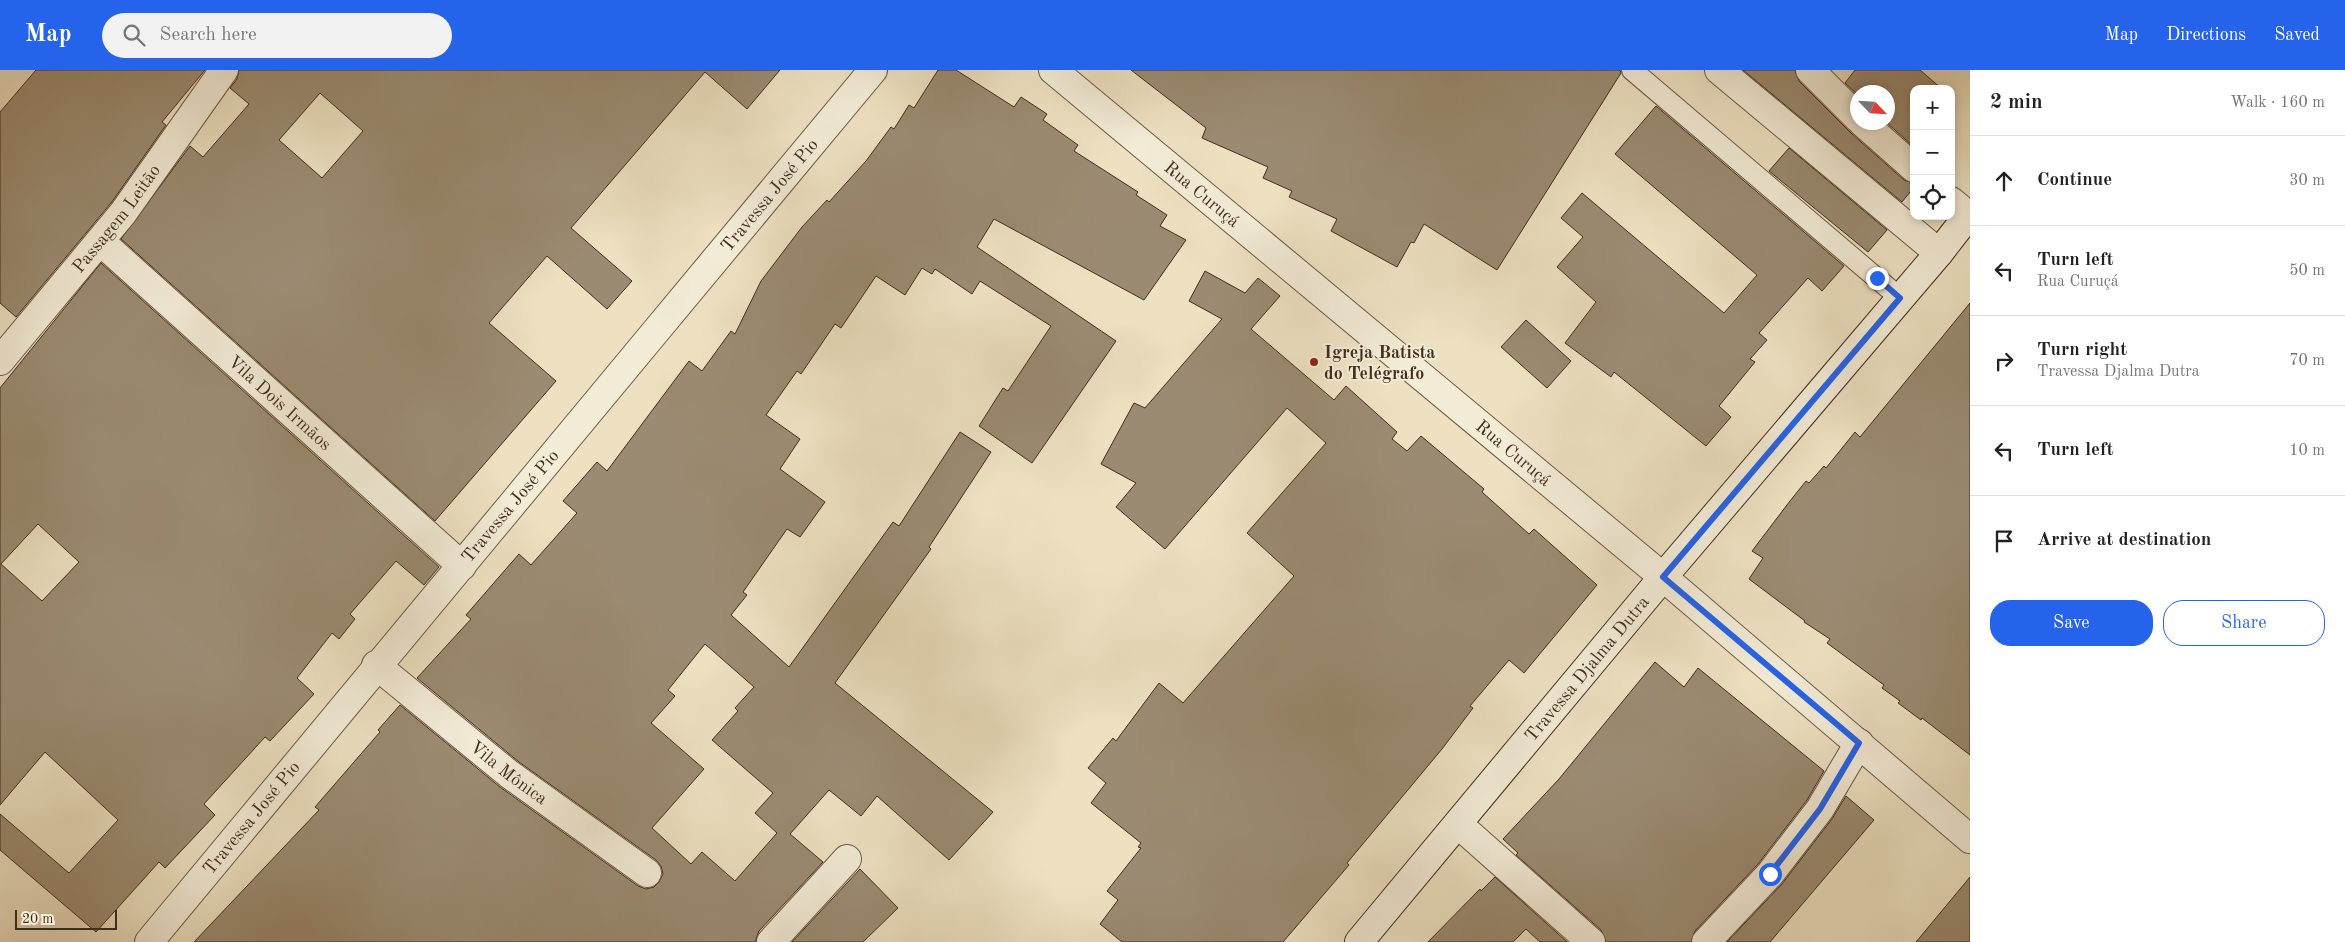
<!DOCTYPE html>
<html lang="en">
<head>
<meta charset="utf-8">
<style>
  :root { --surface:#fff; --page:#f2f2f2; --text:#222; --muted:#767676; --line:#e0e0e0; --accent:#2563eb }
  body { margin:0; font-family:"Old Standard TT",serif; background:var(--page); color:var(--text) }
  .controls { position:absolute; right:15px; top:15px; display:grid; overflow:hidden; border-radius:10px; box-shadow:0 2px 8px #0003 }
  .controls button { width:45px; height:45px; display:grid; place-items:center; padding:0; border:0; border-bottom:1px solid var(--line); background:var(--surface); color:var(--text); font:25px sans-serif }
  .compass { position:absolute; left:1850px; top:15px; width:45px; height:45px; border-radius:50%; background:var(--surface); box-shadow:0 2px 8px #0003; rotate:115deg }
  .scale { position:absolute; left:15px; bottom:12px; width:102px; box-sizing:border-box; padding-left:5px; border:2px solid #422d1c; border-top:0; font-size:14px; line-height:18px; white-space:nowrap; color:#422d1c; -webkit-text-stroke:4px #f3ecd7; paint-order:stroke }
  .stop { position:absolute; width:15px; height:15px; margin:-11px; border:4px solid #2563eb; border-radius:50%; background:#fff }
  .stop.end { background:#2563eb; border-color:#fff; box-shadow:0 1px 5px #0008 }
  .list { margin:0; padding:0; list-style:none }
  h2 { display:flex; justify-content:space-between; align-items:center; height:65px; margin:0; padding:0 20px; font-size:21px }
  h2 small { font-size:16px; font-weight:400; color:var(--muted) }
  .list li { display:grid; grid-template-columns:32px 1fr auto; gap:15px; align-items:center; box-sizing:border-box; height:90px; padding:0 20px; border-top:1px solid var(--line) }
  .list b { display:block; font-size:19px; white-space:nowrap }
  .list p { margin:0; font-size:16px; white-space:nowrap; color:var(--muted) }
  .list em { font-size:16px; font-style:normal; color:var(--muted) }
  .actions { display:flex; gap:10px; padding:15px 20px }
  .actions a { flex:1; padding:11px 0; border:1px solid var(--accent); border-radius:20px; text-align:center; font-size:18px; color:var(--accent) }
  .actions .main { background:var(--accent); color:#fff }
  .icon { flex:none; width:28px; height:28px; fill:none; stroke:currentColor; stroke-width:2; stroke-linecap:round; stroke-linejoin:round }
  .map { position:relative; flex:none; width:1970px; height:872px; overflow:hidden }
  header { display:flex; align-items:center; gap:30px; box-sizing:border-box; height:70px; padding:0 25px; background:var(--accent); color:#fff }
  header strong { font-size:24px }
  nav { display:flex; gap:28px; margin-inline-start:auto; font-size:18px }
  .search { width:350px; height:45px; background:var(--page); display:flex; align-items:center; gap:12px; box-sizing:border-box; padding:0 18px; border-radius:28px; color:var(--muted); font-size:19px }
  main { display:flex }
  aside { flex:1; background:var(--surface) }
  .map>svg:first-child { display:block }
</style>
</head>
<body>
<header>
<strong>Map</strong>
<div class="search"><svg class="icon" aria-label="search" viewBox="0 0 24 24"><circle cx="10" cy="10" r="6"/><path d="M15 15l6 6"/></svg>Search here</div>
<nav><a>Map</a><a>Directions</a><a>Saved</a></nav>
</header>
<main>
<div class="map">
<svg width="1970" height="872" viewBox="0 0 1970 872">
  <rect width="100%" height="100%" fill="#ede1c2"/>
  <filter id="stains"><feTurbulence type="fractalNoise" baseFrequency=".004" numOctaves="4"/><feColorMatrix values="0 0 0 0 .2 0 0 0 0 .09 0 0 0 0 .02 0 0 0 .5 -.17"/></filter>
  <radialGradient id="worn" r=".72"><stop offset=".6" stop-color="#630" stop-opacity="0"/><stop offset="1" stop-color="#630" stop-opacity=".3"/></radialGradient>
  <path fill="#9b8b72" stroke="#422d1c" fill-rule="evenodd" d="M 36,0 L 205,0 L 162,52 L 166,55 L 111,133 L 16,247 L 0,233 L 0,42 Z
    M 239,0 L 780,0 L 747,39 L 705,2 L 571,158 L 632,211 L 607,239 L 547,186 L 489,253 L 556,311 L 435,451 L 121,169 L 190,76 L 203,87 L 249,34 L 230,18 L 237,9 ZM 320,23 L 363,61 L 322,108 L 279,70 Z
    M 938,0 L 956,0 L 1014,37 L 1021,27 L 1047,44 L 1043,50 L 1078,75 L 1074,81 L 1138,122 L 1136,125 L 1167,145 L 1160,156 L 1186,170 L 1144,230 L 994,149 L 977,177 L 1116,271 L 1032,393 L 979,356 L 1003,318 L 1008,321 L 1051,256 L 980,211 L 972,224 L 935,199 L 932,204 L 922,198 L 905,225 L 876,206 L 841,258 L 835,254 L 801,304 L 797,301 L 766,345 L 800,369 L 780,399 L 825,432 L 800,467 L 787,459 L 743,522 L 747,525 L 731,545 L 789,597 L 893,452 L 899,456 L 960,362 L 991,382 L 929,477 L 931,479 L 835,613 L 993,742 L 949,790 L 877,726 L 861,746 L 829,720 L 790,764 L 823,792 L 759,861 L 755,872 L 194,872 L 319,740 L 315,737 L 380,662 L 378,660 L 400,635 L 500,717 L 638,816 L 646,819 L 654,817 L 659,812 L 663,804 L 661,796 L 656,790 L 519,692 L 417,608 L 471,549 L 466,545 L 519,484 L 531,495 L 577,443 L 563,431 L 597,392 L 607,401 L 689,291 L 702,301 L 731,261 L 735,264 L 761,211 L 802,157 L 827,130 L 829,132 L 866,91 L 891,57 L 894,59 L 909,35 L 914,38 ZM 705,574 L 754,617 L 735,638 L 738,641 L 712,670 L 773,723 L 755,743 L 777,763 L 735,811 L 702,782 L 691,794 L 652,758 L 704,699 L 651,653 L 675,626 L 668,620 Z
    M 1131,0 L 1620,0 L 1621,3 L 1497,200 L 1424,154 L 1414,173 L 1411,172 L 1397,197 L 1331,161 L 1337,149 L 1289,127 L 1292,121 L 1263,108 L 1268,97 L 1202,68 L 1206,58 Z
    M 1743,0 L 1795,0 L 1799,11 L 1852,64 L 1904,110 L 1914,113 L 1914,117 L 1902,132 Z
    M 1855,0 L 1920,0 L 1942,19 L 1914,19 L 1914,77 L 1886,52 L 1888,22 L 1858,22 L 1858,25 L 1845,13 Z
    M 1656,36 L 1844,196 L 1822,221 L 1808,208 L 1759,263 L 1767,270 L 1750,289 L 1755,292 L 1719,336 L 1731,347 L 1706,376 L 1614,302 L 1611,307 L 1565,273 L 1596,232 L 1557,197 L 1583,167 L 1561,148 L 1582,123 L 1724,243 L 1757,205 L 1615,84 Z
    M 1789,78 L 1887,160 L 1868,182 L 1769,101 Z
    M 101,193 L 439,497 L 424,515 L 396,491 L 350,544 L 355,549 L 339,569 L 332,563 L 297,608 L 314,624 L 270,671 L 265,667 L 204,734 L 215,745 L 165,798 L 159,792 L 96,862 L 0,780 L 0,744 L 69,803 L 118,750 L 45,682 L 0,735 L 0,318 ZM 38,454 L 79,492 L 42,531 L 1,494 Z
    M 1205,201 L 1245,223 L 1258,208 L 1280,226 L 1251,259 L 1334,330 L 1346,316 L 1397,362 L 1392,369 L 1407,381 L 1421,366 L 1484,419 L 1482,422 L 1529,464 L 1534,459 L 1597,515 L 1524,603 L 1509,590 L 1470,636 L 1473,638 L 1442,679 L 1347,793 L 1349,795 L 1283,872 L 1122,872 L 1100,854 L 1118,830 L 1107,821 L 1141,778 L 1138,777 L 1141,773 L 1091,733 L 1106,713 L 1088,698 L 1113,668 L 1116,671 L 1159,613 L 1183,633 L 1294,506 L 1247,463 L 1326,373 L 1287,338 L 1165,479 L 1116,437 L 1136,413 L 1101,394 L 1134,333 L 1145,338 L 1222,249 L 1189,231 Z
    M 1970,233 L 1970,685 L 1922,648 L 1921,650 L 1898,633 L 1900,631 L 1882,618 L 1884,615 L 1827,573 L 1830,569 L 1804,552 L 1805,551 L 1749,509 L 1763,488 L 1752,481 L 1790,431 L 1806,411 L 1809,413 L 1824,396 L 1826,398 L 1855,362 L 1860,367 Z
    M 1526,250 L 1571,291 L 1547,318 L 1501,277 Z
    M 1655,592 L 1684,617 L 1698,598 L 1824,701 L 1807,730 L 1758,794 L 1695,861 L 1691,872 L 1606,872 L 1601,860 L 1516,785 L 1518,783 L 1503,769 L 1559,709 Z
    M 1846,726 L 1874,750 L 1770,872 L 1727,872 L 1782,814 L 1832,749 Z
    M 860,799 L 898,838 L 863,872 L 792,872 Z
    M 1495,807 L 1567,872 L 1540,872 L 1526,859 L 1513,872 L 1428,872 L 1480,819 L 1481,821 Z
    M 1970,807 L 1970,872 L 1916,872 Z"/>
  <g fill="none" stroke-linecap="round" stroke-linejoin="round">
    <g stroke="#6d5a46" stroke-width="22">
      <path id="lane" d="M 1632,0 L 1900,228"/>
    </g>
    <g stroke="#6d5a46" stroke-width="30">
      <g id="street">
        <path id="s1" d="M 1053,0 L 1663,507 L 1970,769"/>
        <path d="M 1719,0 L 1939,183"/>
        <path d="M 1810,0 L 1858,48"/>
        <path d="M 1862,52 L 1914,98"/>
        <path d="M 1951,131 L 1968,145"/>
        <path id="s2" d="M 100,171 L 462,496"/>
        <path id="s3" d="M 0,291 L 123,143 L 224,0"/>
        <path id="s4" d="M 376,595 L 509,704 L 647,803"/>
        <path d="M 1458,754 L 1591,872"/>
        <path id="s5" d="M 149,872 C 388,580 632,291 873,0"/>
        <path d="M 771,872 L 847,789"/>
        <path d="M 1706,872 L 1770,804 L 1820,739 L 1859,673"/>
      </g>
    </g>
    <g stroke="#422d1c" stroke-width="30">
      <g id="secondary">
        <path id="s6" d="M 1359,872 L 1663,507 L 1939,183 L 1970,143"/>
      </g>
    </g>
    <use href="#lane" stroke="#f3ecd7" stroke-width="20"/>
    <use href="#street" stroke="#f3ecd7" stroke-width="28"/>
    <use href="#secondary" stroke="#f3ecd7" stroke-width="28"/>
  </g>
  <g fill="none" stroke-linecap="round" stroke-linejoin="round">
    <path stroke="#2563eb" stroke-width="6" d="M 1770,804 L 1820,739 L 1859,673 L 1663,507 L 1900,228 L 1877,208"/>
  </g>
  <circle fill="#8f2418" stroke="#f3ecd7" stroke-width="2" cx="1314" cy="292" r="5"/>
  <g text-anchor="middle" stroke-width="4" stroke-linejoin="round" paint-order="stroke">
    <g font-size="18" fill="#422d1c" stroke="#f3ecd7">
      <text dy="6" stroke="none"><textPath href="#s1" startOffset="194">Rua Curuçá</textPath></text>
      <text dy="6" stroke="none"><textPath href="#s5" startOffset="971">Travessa José Pio</textPath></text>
      <text dy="6" stroke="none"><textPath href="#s3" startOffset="184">Passagem Leitão</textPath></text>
      <text dy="6" stroke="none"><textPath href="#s2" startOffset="242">Vila Dois Irmãos</textPath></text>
      <text dy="6" stroke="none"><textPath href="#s1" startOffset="599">Rua Curuçá</textPath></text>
      <text dy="6" stroke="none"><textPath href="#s5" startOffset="566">Travessa José Pio</textPath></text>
      <text dy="6" stroke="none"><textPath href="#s6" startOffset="356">Travessa Djalma Dutra</textPath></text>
      <text dy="6" stroke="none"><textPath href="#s4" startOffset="171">Vila Mônica</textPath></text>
      <text dy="6" stroke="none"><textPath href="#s5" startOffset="161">Travessa José Pio</textPath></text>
    </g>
    <g font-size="18" font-weight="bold" fill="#422d1c" stroke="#f3ecd7" text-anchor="start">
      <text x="1324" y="288">Igreja Batista<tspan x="1324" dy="21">do Telégrafo</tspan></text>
    </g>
  </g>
  <rect width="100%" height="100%" filter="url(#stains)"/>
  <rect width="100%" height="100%" fill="url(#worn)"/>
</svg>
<div class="controls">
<button>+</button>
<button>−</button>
<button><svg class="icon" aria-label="locate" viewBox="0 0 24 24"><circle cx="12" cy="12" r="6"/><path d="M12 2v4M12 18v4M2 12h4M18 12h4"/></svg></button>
</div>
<svg class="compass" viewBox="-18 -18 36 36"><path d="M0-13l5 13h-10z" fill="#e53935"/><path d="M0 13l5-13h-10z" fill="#767676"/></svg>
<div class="scale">20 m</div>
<div class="stop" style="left:1770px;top:804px"></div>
<div class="stop end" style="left:1877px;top:208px"></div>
</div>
<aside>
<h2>2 min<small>Walk · 160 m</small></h2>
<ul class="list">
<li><svg class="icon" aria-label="ahead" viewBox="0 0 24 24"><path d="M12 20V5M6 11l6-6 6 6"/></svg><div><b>Continue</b></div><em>30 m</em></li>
<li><svg class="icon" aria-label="left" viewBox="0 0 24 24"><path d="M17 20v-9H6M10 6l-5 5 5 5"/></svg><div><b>Turn left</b><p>Rua Curuçá</p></div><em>50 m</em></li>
<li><svg class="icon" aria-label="right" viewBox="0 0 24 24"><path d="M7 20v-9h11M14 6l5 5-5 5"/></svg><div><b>Turn right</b><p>Travessa Djalma Dutra</p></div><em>70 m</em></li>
<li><svg class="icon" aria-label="left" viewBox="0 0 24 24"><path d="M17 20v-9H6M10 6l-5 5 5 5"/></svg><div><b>Turn left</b></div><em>10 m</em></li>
<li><svg class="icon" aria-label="arrive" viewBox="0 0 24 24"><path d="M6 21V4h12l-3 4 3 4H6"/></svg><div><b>Arrive at destination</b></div></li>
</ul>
<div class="actions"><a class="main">Save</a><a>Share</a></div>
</aside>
</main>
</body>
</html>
